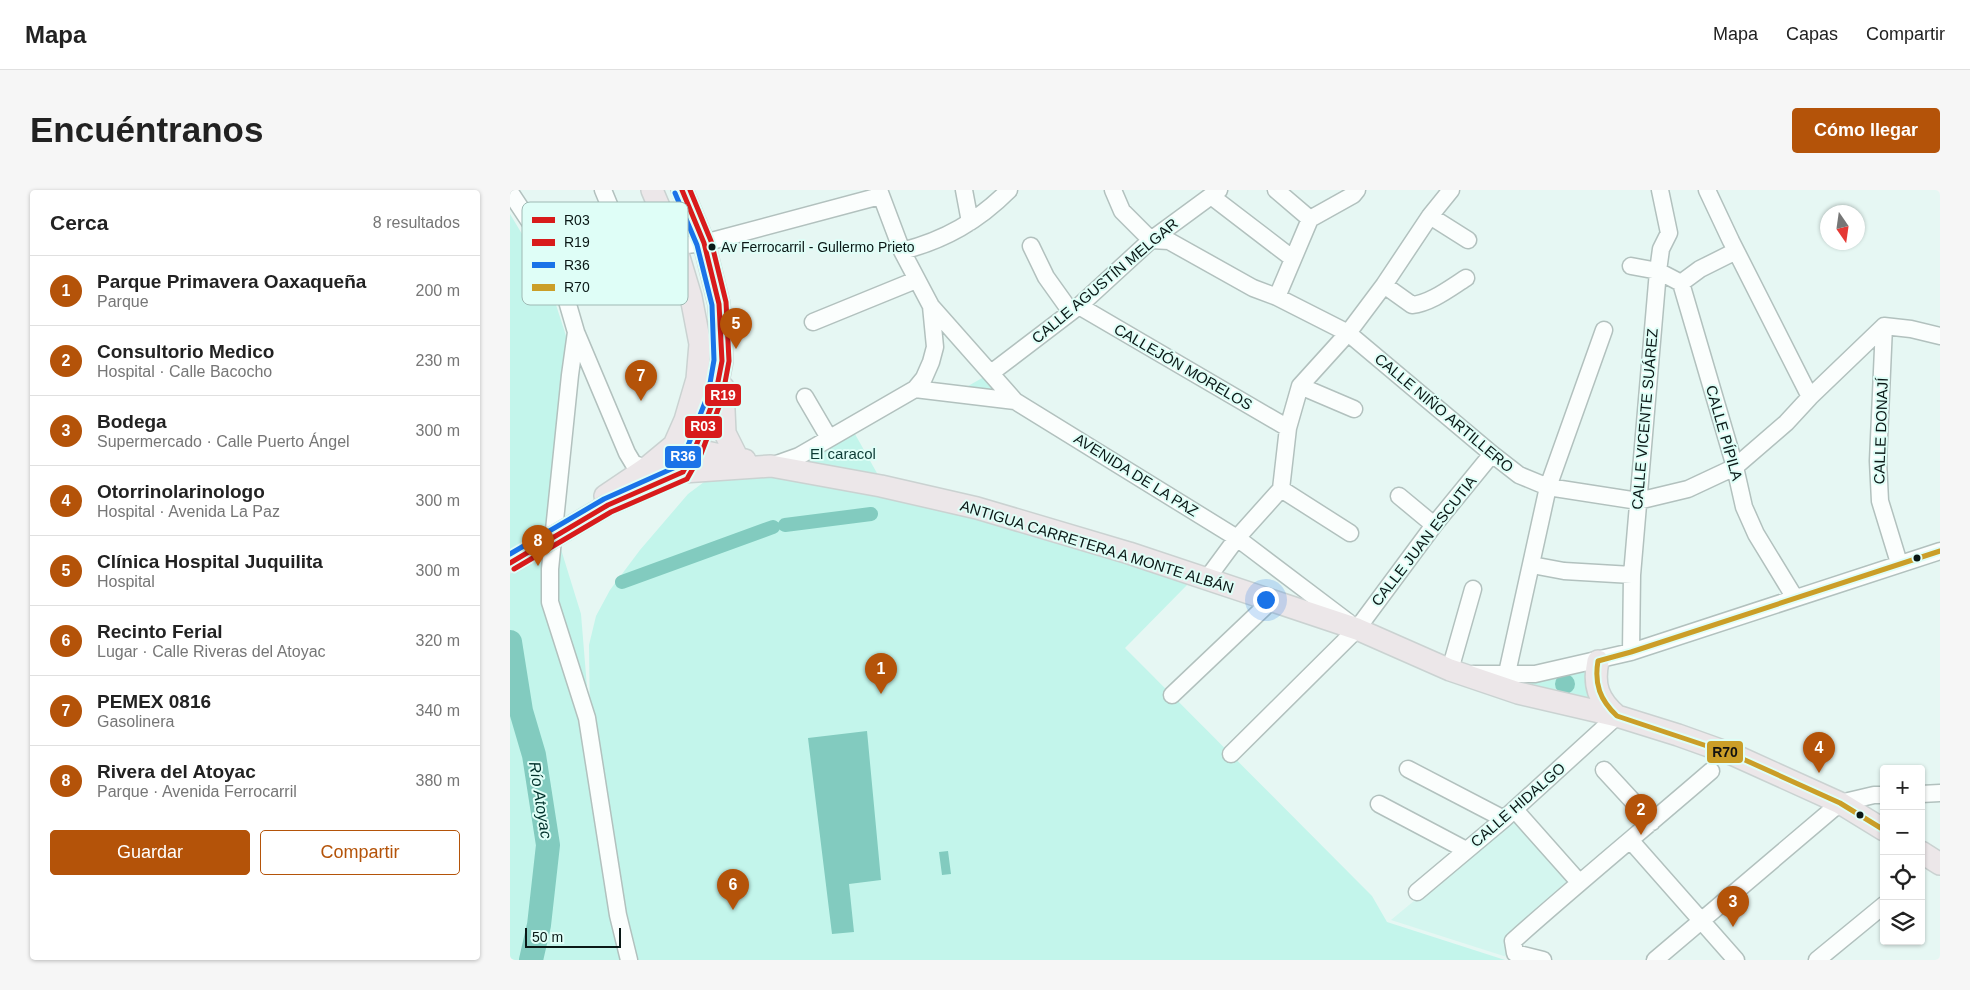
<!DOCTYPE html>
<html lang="es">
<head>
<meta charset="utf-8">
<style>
  :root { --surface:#fff; --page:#f6f6f6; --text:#222; --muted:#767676; --line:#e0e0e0; --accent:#b45309 }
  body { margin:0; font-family:Arial,sans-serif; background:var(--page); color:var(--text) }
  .controls { position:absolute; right:15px; bottom:15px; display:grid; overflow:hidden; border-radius:5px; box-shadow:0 1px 4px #0004 }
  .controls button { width:45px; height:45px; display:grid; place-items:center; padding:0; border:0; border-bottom:1px solid var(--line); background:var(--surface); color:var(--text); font:25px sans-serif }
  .compass { position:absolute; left:1310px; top:15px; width:45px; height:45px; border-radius:50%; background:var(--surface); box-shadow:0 1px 4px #0004; rotate:167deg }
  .scale { position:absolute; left:15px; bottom:12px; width:96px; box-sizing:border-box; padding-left:5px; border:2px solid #0a1816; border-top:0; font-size:14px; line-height:18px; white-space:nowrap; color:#0a1816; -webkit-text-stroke:4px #dffef7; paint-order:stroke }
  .you { position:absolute; left:755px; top:409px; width:18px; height:18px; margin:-12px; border:4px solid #fff; border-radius:50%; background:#1a73e8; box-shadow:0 0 0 8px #1a73e833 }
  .badge { display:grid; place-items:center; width:32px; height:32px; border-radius:50%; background:var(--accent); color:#fff; font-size:16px; font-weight:700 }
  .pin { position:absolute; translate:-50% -41px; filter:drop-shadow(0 1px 2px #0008) }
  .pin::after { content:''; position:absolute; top:26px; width:18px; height:15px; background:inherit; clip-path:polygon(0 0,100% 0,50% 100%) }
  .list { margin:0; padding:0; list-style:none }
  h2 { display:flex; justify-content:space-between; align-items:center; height:65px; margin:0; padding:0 20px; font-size:21px }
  h2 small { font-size:16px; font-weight:400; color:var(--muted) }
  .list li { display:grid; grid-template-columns:32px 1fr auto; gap:15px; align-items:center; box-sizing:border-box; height:70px; padding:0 20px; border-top:1px solid var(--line) }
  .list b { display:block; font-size:19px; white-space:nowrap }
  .list p { margin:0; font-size:16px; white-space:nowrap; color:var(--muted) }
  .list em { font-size:16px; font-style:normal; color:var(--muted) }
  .actions { display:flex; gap:10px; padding:15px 20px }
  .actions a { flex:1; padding:11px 0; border:1px solid var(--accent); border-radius:5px; text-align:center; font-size:18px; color:var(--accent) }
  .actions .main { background:var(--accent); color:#fff }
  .icon { flex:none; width:28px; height:28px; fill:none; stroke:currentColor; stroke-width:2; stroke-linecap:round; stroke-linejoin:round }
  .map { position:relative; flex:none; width:1430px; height:770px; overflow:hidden; border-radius:5px }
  header { display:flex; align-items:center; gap:30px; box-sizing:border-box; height:70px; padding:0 25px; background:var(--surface); border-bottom:1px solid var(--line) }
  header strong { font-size:24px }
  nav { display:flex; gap:28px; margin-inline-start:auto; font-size:18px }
  .intro { display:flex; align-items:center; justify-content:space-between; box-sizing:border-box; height:120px; padding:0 30px }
  h1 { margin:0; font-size:35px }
  .button { padding:12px 22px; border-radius:5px; background:var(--accent); color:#fff; font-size:18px; font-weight:700 }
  main { display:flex; gap:30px; padding:0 30px }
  aside { flex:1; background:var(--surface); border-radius:5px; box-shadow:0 1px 4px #0004 }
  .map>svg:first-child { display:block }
</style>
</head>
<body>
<header>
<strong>Mapa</strong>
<nav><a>Mapa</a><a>Capas</a><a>Compartir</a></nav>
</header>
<div class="intro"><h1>Encuéntranos</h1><a class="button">Cómo llegar</a></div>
<main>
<aside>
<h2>Cerca<small>8 resultados</small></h2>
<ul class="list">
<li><span class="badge">1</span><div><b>Parque Primavera Oaxaqueña</b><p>Parque</p></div><em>200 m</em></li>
<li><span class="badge">2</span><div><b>Consultorio Medico</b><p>Hospital · Calle Bacocho</p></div><em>230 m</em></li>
<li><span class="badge">3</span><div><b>Bodega</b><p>Supermercado · Calle Puerto Ángel</p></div><em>300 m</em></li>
<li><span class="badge">4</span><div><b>Otorrinolarinologo</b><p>Hospital · Avenida La Paz</p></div><em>300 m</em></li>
<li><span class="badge">5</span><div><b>Clínica Hospital Juquilita</b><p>Hospital</p></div><em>300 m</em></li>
<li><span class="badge">6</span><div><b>Recinto Ferial</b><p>Lugar · Calle Riveras del Atoyac</p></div><em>320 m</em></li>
<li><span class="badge">7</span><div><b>PEMEX 0816</b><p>Gasolinera</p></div><em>340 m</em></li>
<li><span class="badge">8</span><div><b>Rivera del Atoyac</b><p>Parque · Avenida Ferrocarril</p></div><em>380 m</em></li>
</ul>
<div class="actions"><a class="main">Guardar</a><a>Compartir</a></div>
</aside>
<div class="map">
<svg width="1430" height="770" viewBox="0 0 1430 770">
  <rect width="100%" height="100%" fill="#e6f7f3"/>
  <path fill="#d4f6ef" d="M 1004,628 L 1062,693 L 1000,768 L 881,730 Z"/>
  <path fill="#c3f5eb" d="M 0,24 L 36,84 L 59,155 L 41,327 L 71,424 L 80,534 L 79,455 L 86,426 L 100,400 L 130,360 L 178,304 L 198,289 L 262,283 L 498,332 L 678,394 L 615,458 L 862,706 L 877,732 L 995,770 L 0,770 Z
    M 481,183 L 505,211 L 444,204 Z
    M 341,237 L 372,292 L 284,276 Z
    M 1087,466 L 1088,518 L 983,490 Z"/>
  <path fill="#82cbbf" d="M1045 494a10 10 0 1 1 20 0a10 10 0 1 1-20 0Z
    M 357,541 L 371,690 L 339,694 L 344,742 L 322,744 L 298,548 Z
    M 438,661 L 441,684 L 432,685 L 429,662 Z"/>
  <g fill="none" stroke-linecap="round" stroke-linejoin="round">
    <path stroke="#82cbbf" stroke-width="14" d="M 275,335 L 361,324
      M 112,392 L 263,337"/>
    <path stroke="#82cbbf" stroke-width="24" d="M 0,452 L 11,521 L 24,565 L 38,655 L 29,735 L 21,770"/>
    <g stroke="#b2c1be" stroke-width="19">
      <path id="minor" d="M 93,0 L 119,63
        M 454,0 L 460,32
        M 603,0 L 612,21 L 641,50 L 659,51 L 743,98 L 767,107 L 838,143 L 982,264 L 1009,285 L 1038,297 L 1128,311 L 1178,299 L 1225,277 L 1276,233 L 1300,207 L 1374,136 L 1401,139 L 1430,146
        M 766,0 L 800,29
        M 1197,0 L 1221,51 L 1300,207
        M 0,2 L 45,70 L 66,142 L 117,263 L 123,273 L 135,279
        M 701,6 L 782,68
        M 920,26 L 958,50
        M 521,56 L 536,87 L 561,122
        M 392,61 C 435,50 468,31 499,0
        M 45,70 L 194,53 L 370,6
        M 1121,76 L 1148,81 L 1171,93 L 1225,277 L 1234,317 L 1246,344 L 1285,408
        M 1171,93 L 1190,79 L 1226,61
        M 874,95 L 902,115 C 921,113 940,98 956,88
        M 767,107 L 800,29 L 843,5 L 847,0
        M 421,116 L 505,211 L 727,348 L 838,432
        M 569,116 L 778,238
        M 303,132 L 406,90
        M 1374,136 L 1368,271 L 1370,311 L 1389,373
        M 66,142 L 60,185 L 40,379 L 40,412 L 77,528 L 108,725 L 119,770
        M 481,183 L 569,116 L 641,50 L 709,0
        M 790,196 L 844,219
        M 405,199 L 505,211
        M 295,207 L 319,248
        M 261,276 L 289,266 L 405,199 L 414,188 L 421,172 L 425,157 L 421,116 L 392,61 L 369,0
        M 771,299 L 840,343
        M 889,306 L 924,335
        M 1022,375 L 1054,381 L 1122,385
        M 696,390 L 727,348 L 771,299 L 778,238 L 790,196 L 838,143 L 874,95 L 920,26 L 941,0
        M 1121,462 L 1122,385 L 1148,81 L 1151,59 L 1159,43 L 1150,0
        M 940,480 L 963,399
        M 997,483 L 1038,297 L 1094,140
        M 963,484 L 1025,484 L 1121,462 L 1430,361
        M 662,505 L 761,411
        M 721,564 L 847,439 L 924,335 L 982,264
        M 898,579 L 994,629
        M 1094,580 L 1142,632
        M 1411,604 L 1430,603
        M 869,614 L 956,660
        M 1005,620 L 1069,692
        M 1121,651 L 1226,770
        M 907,702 L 994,629 L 1107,526
        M 1033,770 L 1005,763 L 1003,751 C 1068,693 1135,638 1201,581
        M 1145,770 L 1330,613 L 1364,605 L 1374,605
        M 1307,770 L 1374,715"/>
    </g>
    <g stroke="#cad2d1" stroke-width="24">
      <path id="major" d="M 213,197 L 215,243 L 228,269
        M 172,257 L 235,270
        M 135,279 L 173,282 L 261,276 L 371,296 L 467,318 L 619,363 L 847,439 L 940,480 L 1008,503 L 1107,526 L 1168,545 L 1224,565 L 1330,613 L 1374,640
        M 95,306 L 135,279 L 164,255 L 175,230 L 187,189 L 190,154 L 181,107 L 166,57 L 142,0
        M 98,315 L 173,282 L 184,261 L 205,207 L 212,171 L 209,114 L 194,53 L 172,0
        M 1088,471 C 1083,495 1088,510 1107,526
        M 1411,662 L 1430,674"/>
    </g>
    <use href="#minor" stroke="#fbfefd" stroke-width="16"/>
    <use href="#major" stroke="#ece7e9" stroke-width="21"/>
    <g stroke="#cad2d1" stroke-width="24" stroke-linecap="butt">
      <path id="major-bridge" d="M 0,373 L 98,315"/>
    </g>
    <use href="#major-bridge" stroke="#ece7e9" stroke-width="21"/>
    <g stroke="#dffef7" stroke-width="9">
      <path id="bus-1" d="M 0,373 L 98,315 L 173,282 L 184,261 L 205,207 L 212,171 L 209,114 L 194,53 L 172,0"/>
    </g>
    <g stroke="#dffef7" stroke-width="9">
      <path id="bus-2" d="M 4,379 L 101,322 L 177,289 L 191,264 L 212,209 L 219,171 L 216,112 L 201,51 L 180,0"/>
    </g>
    <g stroke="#dffef7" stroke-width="9">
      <path id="bus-3" d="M 0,364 L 94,309 L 168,276 L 177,258 L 198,205 L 204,170 L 202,115 L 187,55 L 165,3"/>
    </g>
    <g stroke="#dffef7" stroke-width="9">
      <path id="bus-4" d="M 1374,640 L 1330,613 L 1224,565 L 1107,526 C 1090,510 1084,494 1088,471 L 1121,462 L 1430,361"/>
    </g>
    <use href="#bus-1" stroke="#d81b1b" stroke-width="5"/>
    <use href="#bus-2" stroke="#d81b1b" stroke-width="5"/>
    <use href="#bus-3" stroke="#1a73e8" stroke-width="5"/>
    <use href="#bus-4" stroke="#cb9e28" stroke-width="5"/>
  </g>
  <g fill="#0a1816" stroke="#dffef7" stroke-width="2">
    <circle cx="202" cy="57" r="4.5"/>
    <circle cx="1407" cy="368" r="4.5"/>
    <circle cx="1350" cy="625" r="4.5"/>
  </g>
  <g text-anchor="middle" stroke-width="4" stroke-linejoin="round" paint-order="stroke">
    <g font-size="14" fill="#0a1816" stroke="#dffef7" text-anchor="start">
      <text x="211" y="62">Av Ferrocarril - Gullermo Prieto</text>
    </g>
    <g font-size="15" fill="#0a1816" stroke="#dffef7">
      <text transform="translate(595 91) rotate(-40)" y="5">CALLE AGUSTÍN MELGAR</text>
      <text transform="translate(673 177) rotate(30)" y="5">CALLEJÓN MORELOS</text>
      <text transform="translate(934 223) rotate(40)" y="5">CALLE NIÑO ARTILLERO</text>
      <text transform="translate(1135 229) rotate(-85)" y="5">CALLE VICENTE SUÁREZ</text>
      <text transform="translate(1371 241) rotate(-88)" y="5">CALLE DONAJÍ</text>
      <text transform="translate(1214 243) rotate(74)" y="5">CALLE PÍPILA</text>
      <text transform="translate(626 285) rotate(32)" y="5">AVENIDA DE LA PAZ</text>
      <text transform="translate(914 351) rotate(-52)" y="5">CALLE JUAN ESCUTIA</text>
      <text transform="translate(587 357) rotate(17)" y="5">ANTIGUA CARRETERA A MONTE ALBÁN</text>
      <text transform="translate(1008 615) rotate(-41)" y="5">CALLE HIDALGO</text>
    </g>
    <g font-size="15" fill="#0c3a34" stroke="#dffef7">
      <text x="333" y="269">El caracol</text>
    </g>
    <g font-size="16" font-style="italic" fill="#01312b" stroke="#dffef7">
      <text transform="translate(31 610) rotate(81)" y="6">Río Atoyac</text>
    </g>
  </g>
  <rect x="12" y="12" width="166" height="103" rx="8" fill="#dffef7" stroke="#9fb9b4" stroke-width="1"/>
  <rect x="22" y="27" width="23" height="6" fill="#d81b1b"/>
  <rect x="22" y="49" width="23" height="7" fill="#d81b1b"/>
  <rect x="22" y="72" width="23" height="6" fill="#1a73e8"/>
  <rect x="22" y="94" width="23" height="7" fill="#cb9e28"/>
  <g font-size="14" fill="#0a1816">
    <text x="54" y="35">R03</text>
    <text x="54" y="57">R19</text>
    <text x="54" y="80">R36</text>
    <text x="54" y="102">R70</text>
  </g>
  <g stroke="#dffef7" stroke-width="2">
    <rect x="194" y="193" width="38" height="24" rx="5" fill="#d81b1b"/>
    <rect x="174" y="225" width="39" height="24" rx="5" fill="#d81b1b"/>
    <rect x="154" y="255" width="38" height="24" rx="5" fill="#1a73e8"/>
    <rect x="1196" y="550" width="38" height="24" rx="5" fill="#cb9e28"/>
  </g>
  <g font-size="14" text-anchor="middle" font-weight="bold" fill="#fff">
    <text x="213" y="210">R19</text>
    <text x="193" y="241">R03</text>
    <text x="173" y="271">R36</text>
  </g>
  <g font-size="14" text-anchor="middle" font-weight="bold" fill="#111">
    <text x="1215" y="567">R70</text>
  </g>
</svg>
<div class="controls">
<button>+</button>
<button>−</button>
<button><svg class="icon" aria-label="locate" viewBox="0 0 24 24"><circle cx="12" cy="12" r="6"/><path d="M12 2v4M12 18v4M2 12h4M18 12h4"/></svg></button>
<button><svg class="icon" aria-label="layers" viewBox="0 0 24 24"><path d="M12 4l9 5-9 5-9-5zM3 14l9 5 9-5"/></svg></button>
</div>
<svg class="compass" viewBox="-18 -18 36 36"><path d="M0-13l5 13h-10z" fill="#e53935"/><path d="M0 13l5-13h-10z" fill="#767676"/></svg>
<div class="scale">50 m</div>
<div class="you"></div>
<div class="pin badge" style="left:371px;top:504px">1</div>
<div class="pin badge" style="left:1131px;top:645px">2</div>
<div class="pin badge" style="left:1223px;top:737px">3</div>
<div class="pin badge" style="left:1309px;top:583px">4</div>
<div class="pin badge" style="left:226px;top:159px">5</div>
<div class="pin badge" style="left:223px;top:720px">6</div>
<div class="pin badge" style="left:131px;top:211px">7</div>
<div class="pin badge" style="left:28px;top:376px">8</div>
</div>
</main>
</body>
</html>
